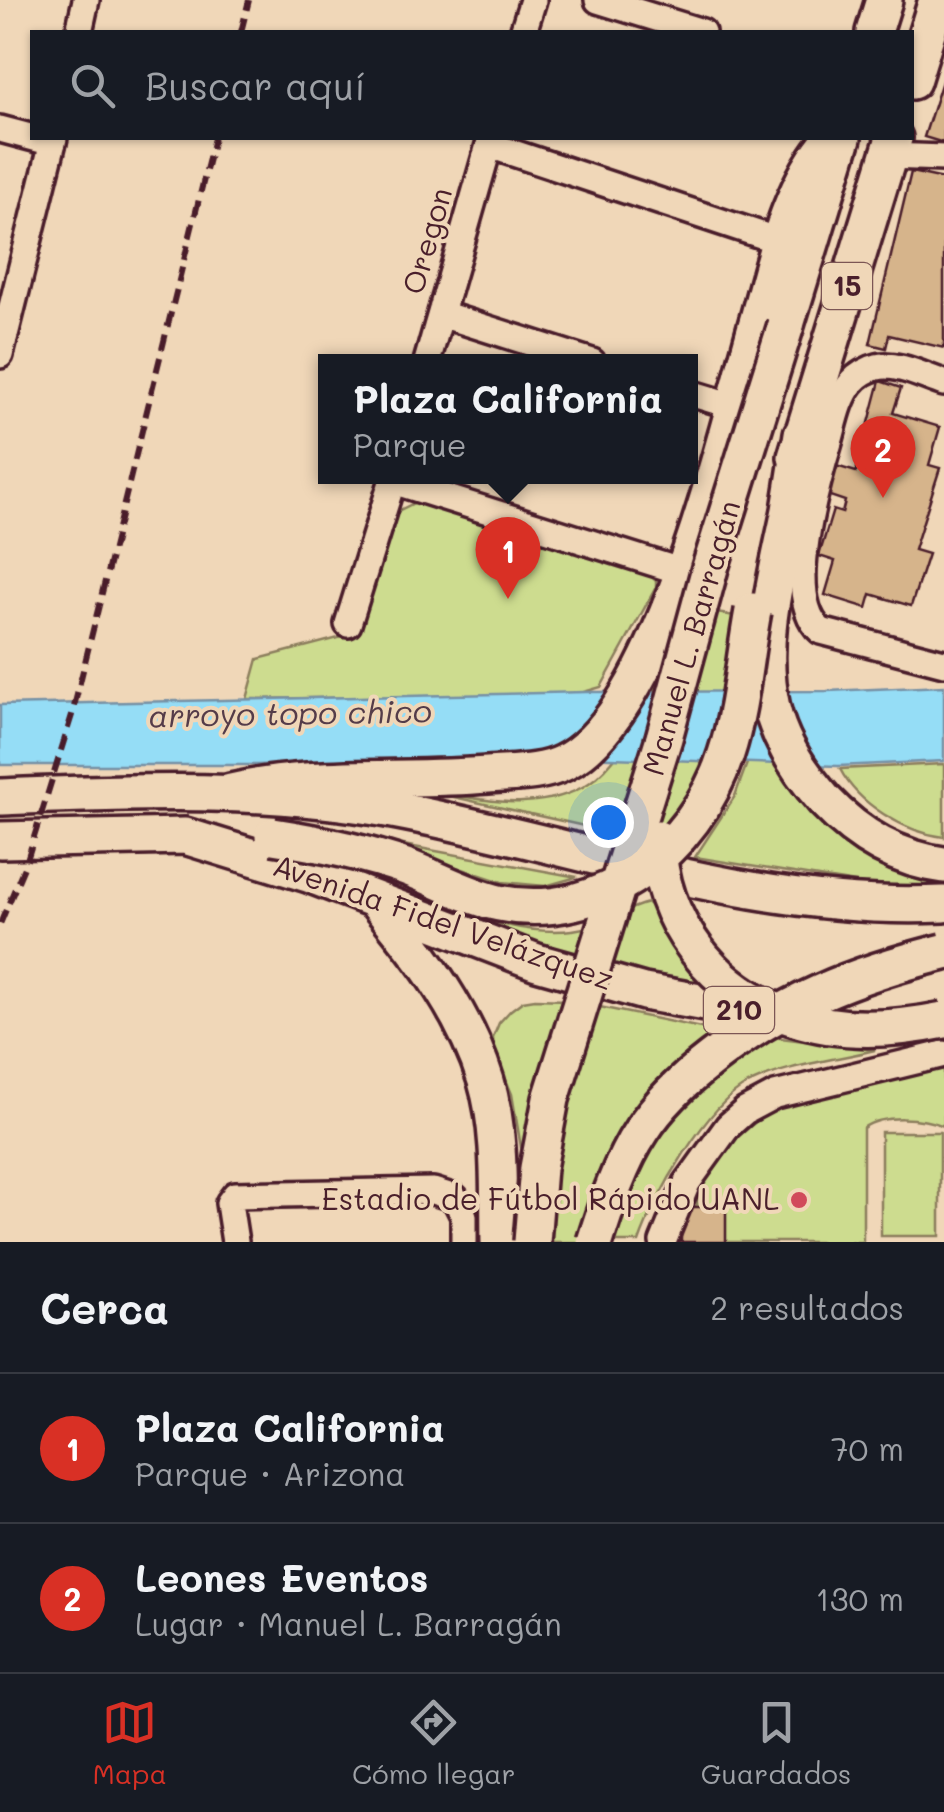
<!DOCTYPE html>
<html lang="es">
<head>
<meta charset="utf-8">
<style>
  :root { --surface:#171b24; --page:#20242c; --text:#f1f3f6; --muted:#9ea1a6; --line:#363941; --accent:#d93025 }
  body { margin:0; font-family:Mali,sans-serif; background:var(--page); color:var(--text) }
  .you { position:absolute; left:608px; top:822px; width:35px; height:35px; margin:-25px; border:8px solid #fff; border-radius:50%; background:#1a73e8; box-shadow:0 0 0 15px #1a73e833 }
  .badge { display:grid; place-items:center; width:65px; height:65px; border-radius:50%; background:var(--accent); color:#fff; font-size:32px; font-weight:700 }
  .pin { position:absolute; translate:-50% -82px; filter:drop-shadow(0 2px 5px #0008) }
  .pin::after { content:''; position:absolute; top:52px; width:35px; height:30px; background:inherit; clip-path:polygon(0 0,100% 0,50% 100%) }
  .popup { position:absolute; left:318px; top:354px; width:380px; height:130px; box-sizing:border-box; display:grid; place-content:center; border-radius:0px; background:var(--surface); filter:drop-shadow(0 2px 8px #0005); font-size:32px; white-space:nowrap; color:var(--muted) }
  .popup b { font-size:38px; color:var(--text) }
  .popup::after { content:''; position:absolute; left:50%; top:100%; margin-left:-20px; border:20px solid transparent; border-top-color:var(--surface) }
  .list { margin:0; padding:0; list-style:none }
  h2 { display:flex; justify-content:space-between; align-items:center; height:130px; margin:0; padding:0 40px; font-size:42px }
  h2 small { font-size:32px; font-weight:400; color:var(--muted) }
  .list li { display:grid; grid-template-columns:65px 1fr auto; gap:30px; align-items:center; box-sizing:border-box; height:150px; padding:0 40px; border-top:2px solid var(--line) }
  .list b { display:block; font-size:38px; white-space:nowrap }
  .list p { margin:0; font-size:32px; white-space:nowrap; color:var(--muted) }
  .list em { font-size:32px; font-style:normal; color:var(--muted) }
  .icon { flex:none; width:55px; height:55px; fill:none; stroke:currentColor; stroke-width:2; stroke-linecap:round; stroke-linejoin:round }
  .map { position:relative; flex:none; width:944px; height:1242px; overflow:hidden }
  .search { position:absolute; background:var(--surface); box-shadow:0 2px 8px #0004; left:30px; right:30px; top:30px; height:110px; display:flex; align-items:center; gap:25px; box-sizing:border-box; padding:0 35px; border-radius:0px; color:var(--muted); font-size:38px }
  .sheet { height:430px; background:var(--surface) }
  nav { display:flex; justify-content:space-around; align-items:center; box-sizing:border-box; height:140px; border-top:2px solid var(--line); background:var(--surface); font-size:28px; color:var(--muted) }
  nav a { display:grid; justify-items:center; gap:5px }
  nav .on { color:var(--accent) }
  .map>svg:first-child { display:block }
</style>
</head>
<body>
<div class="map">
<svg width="944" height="1242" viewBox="0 0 944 1242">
  <rect width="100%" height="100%" fill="#f0d7b8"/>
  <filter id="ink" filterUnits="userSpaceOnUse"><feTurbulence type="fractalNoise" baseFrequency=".01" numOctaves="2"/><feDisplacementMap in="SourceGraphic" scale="20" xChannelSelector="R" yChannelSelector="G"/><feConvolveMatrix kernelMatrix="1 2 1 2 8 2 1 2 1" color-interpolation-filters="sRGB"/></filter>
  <g filter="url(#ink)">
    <path fill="#cddc8f" stroke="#8c7e5d" stroke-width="2.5" d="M 416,502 L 648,573 L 656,581 L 656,587 L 601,687 L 577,694 L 247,699 L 258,659 L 354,634 L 398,511 Z
      M 686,608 L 735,616 L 711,764 L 676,830 L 647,840 L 400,785 C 436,790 488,804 523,802 C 546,801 570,796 589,783 C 635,752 668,659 686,608 Z
      M 757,736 L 944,881 L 944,886 L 874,886 L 695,857 L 735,796 Z
      M 944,764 L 944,837 C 904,832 858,804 840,769 Z
      M 371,839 L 577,877 L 545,886 L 502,882 Z
      M 374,882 C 435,902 528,946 591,926 C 611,920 627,908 648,903 C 662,915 663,931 672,945 C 686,967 702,983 721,1000 L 551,950 Z
      M 535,999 L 566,1000 L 701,1028 L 875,1050 C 834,1060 786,1065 748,1084 C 706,1105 654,1198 639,1242 L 537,1242 L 512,1094 L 494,1051 L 493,1038 L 499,1023 L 511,1010 L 523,1001 Z
      M 944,1068 L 944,1126 C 922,1117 883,1114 863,1128 L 863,1242 L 681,1242 L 681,1207 L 697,1206 L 699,1188 L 732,1142 L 766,1113 L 794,1101 Z
      M 881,1132 L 940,1132 L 940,1236 L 881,1236 Z"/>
    <path fill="#95ddf6" stroke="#7791a5" stroke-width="2.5" d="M 944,686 L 944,761 L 838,766 L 553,756 L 256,765 L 0,765 L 0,705 L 586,692 L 827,691 Z"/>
    <path fill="#d6b48b" stroke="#4a1f2b" stroke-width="2.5" d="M 943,78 L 944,78 L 944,143 L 924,137 Z
      M 911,172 L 944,179 L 944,348 L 889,335 L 886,348 L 870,344 Z
      M 880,381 L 901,388 L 893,413 L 940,427 L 929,465 L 940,468 L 914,550 L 928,554 L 911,606 L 871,594 L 867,608 L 825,595 L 835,561 L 819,556 L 833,510 L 842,513 L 845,501 L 824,494 L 833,465 L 856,472 Z
      M 681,1207 L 726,1207 L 726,1242 L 681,1242 Z"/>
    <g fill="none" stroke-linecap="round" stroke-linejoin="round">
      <g stroke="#4a1f2b" stroke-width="32">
        <path id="minor" d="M 598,0 L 702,32
          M 79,32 L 86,0
          M 523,32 L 533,0
          M 0,129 L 53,143
          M 489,145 L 779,241
          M 888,156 L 944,158
          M 441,314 L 592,362
          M 0,355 L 54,138
          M 427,362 L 491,138
          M 944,383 C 925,377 897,362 877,367 C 868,369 858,375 852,382 C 839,398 835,421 830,439 C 817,482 782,597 821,631 L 944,663
          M 690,393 L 733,406
          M 393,481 L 683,572
          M 348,624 L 394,476
          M 235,1242 L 229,1203 L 235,1195 L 433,1191 L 455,1198 L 464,1216 L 464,1242
          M 663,1242 L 687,1183 L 728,1126 L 745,1111 L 775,1095 L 944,1054"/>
      </g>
      <g stroke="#4a1f2b" stroke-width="42">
        <path id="highway" d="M 874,32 L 884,0
          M 912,81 L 937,0
          M 786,325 L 843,138
          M 802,434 C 798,460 794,485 790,510 C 777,575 757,641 772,708 C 780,742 802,775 825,801 C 857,835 897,859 944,865
          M 796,457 L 894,138
          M 231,792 C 315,772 402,782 488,775 C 512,773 541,774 563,763 C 663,715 728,424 758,319 C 775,257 789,187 832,138
          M 0,797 C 131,792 263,786 393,810 C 576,844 756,913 944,904
          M 0,840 L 185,836 L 308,874 L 537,962 L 644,992 L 744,1010 L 823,1012 L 944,989
          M 379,905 C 423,957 466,1015 486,1081 C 501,1131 498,1191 499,1242"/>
      </g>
      <use href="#minor" stroke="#f0d7b8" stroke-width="25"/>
      <use href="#highway" stroke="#f0d7b8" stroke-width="35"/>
      <path stroke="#4a1f2b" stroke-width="6" stroke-dasharray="15 8" stroke-linecap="butt" d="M 241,32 L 249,0
        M 0,924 L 27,860 L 72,715 L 214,138"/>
      <g stroke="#4a1f2b" stroke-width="42" stroke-linecap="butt">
        <path id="highway-bridge" d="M 273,836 C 318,843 363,852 406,867 C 436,878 467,896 499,903 C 600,924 696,849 726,754 C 741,709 744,658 753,611
          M 658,839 C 658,920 715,993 792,1017 C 840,1033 895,1030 944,1020
          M 532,1242 L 538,1168 L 551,1099 L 664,738 L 710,568 L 786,325
          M 595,1242 C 607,1204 620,1163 642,1130 C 660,1102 685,1079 711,1059 C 784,1002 854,974 944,952"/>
      </g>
      <use href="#highway-bridge" stroke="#f0d7b8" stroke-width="35"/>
    </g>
  </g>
  <circle fill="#d1495b" stroke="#f0d7b8" stroke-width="4" cx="799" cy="1200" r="10"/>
  <g text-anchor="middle" stroke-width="8" stroke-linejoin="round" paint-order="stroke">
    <g fill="#f0d7b8" stroke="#7c5655" stroke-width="2.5">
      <rect x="822" y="263" width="50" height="46" rx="8"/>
      <rect x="704" y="987" width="70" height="46" rx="8"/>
    </g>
    <g font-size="28" font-weight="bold" fill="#4a1f2b">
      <text x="847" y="296">15</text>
      <text x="739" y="1020">210</text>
    </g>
    <g font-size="30" fill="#4a1f2b" stroke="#f0d7b8">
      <text transform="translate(428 241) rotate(-74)" y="10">Oregon</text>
      <text transform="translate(692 638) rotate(-74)" y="10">Manuel L. Barragán</text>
      <text transform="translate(443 923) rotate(19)" y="10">Avenida Fidel Velázquez</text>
    </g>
    <g font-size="30" fill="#4a1f2b" stroke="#f0d7b8" text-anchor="end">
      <text x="779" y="1210">Estadio de Fútbol Rápido UANL</text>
    </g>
    <g font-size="32" font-style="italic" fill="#553c49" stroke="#f0d7b8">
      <text transform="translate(290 714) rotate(-1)" y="11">arroyo topo chico</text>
    </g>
  </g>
</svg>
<div class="you"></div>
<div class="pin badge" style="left:508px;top:599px">1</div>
<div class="popup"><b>Plaza California</b>Parque</div>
<div class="pin badge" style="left:883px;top:498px">2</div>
<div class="search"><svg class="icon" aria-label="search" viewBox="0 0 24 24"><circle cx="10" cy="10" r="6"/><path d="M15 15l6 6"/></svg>Buscar aquí</div>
</div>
<section class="sheet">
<h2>Cerca<small>2 resultados</small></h2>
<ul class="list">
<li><span class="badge">1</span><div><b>Plaza California</b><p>Parque · Arizona</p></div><em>70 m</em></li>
<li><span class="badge">2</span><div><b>Leones Eventos</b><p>Lugar · Manuel L. Barragán</p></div><em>130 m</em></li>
</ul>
</section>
<nav>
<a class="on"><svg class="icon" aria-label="map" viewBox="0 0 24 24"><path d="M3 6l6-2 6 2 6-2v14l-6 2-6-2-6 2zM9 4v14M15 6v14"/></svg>Mapa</a>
<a><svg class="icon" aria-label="directions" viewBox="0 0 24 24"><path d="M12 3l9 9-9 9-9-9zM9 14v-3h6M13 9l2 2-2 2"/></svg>Cómo llegar</a>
<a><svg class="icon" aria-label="saved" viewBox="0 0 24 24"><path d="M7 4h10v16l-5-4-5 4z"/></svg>Guardados</a>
</nav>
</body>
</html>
